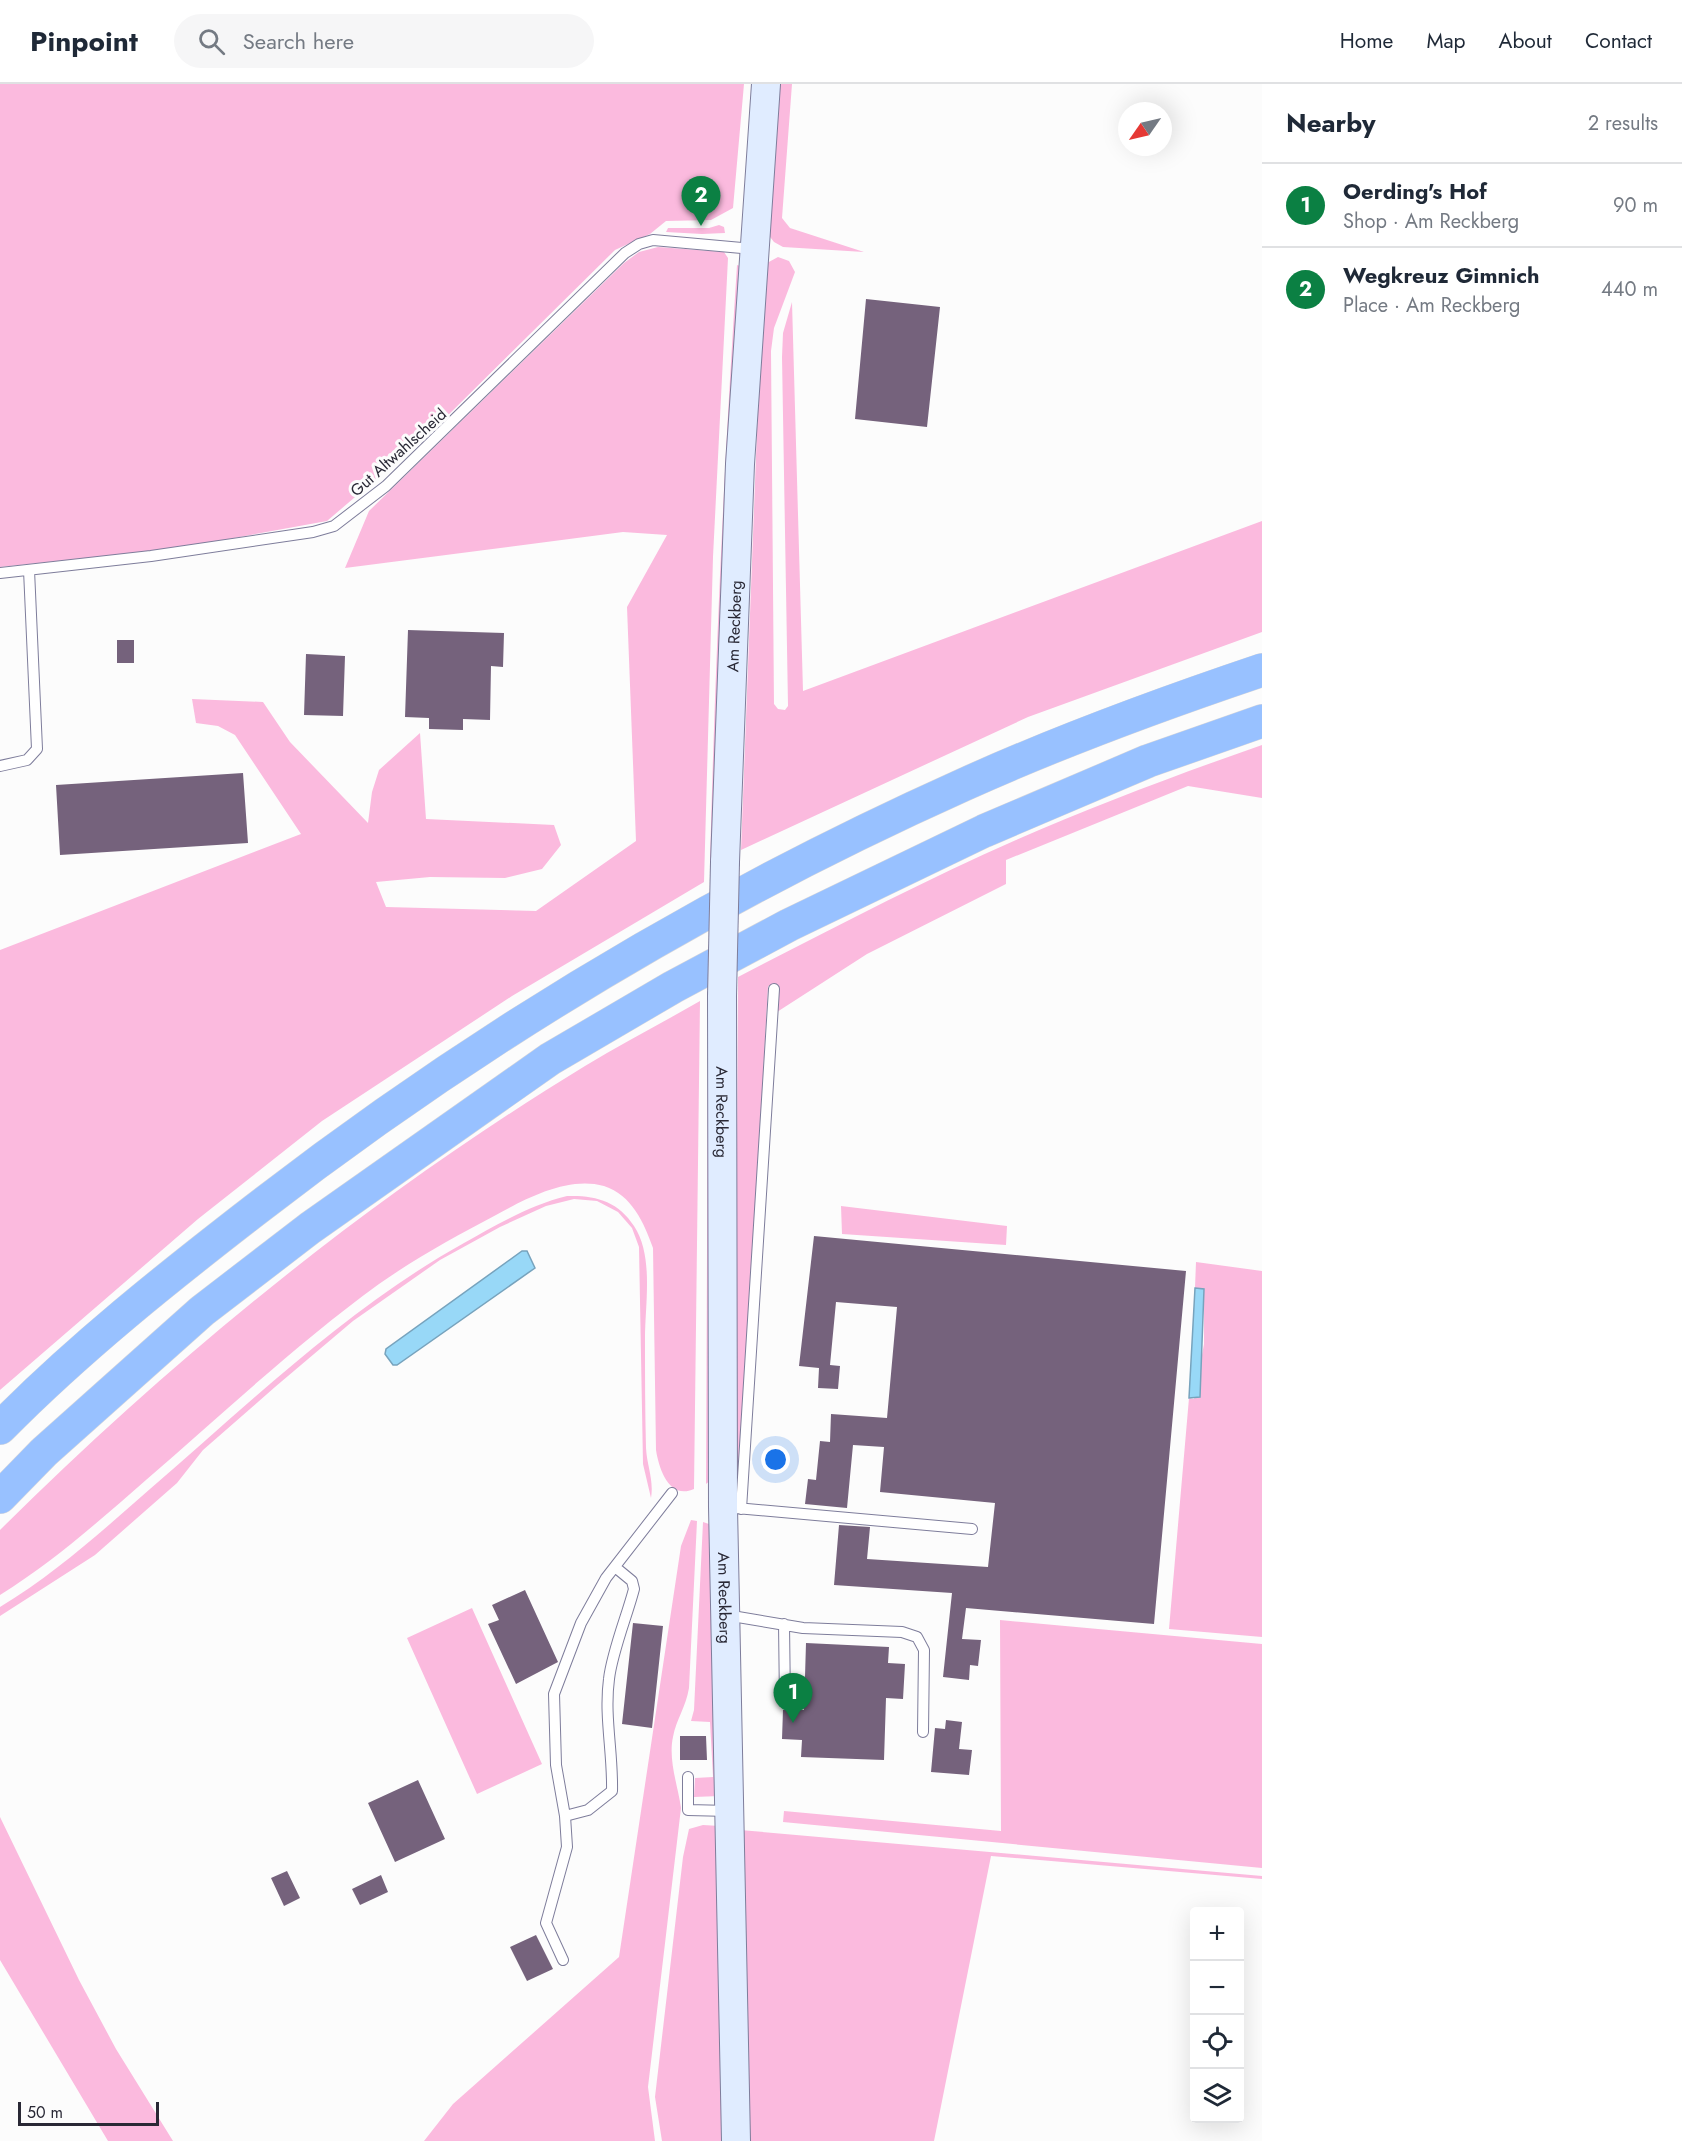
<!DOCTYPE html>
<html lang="en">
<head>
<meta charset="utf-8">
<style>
  :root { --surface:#fff; --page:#f6f6f7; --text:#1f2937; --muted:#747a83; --line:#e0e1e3; --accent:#0b8043 }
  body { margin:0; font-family:Jost,sans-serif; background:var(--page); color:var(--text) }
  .controls { position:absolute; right:18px; bottom:18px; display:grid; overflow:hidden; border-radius:6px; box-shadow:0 6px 24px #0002 }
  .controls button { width:54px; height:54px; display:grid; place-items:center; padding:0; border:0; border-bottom:2px solid var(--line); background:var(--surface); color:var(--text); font:30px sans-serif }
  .compass { position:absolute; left:1118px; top:18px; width:54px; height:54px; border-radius:50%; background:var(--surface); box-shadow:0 6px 24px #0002; rotate:236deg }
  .scale { position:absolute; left:18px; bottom:15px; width:141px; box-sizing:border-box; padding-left:6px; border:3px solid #292835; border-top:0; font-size:16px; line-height:21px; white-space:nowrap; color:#292835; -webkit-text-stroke:4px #fcfcfc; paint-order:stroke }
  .you { position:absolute; left:776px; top:1376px; width:21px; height:21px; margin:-15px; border:4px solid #fff; border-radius:50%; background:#1a73e8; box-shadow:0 0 0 9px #1a73e833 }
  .badge { display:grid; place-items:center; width:39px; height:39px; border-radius:50%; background:var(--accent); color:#fff; font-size:20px; font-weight:700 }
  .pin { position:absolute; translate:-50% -50px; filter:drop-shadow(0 2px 3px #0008) }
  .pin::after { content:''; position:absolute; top:32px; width:21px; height:18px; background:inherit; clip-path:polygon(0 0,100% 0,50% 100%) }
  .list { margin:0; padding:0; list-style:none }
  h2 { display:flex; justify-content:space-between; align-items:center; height:78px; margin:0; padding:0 24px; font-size:26px }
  h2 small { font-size:20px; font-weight:400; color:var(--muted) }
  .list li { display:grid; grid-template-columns:39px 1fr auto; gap:18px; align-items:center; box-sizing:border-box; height:84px; padding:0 24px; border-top:2px solid var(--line) }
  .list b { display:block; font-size:22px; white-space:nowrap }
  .list p { margin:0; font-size:20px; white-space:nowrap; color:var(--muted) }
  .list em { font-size:20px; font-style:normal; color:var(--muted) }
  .icon { flex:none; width:33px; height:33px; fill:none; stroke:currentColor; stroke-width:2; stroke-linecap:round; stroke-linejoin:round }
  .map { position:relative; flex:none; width:1262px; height:2057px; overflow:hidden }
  header { display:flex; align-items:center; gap:36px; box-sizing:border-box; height:84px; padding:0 30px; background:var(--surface); border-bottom:2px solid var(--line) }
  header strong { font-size:28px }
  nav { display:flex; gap:33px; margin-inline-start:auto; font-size:21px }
  .search { width:420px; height:54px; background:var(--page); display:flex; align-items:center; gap:15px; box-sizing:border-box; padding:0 21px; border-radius:33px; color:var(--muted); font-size:22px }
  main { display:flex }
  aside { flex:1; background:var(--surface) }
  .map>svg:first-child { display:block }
</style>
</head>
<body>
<header>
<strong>Pinpoint</strong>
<div class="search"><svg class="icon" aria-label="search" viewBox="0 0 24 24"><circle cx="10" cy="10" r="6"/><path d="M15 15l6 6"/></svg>Search here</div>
<nav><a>Home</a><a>Map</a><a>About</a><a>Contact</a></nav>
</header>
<main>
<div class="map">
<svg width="1262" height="2057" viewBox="0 0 1262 2057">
  <rect width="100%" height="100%" fill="#fcfcfc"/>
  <path fill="#fbbade" d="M 0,0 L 744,0 L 733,124 L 711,136 L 666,137 L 650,150 L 615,166 L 430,349 L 327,437 L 174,465 L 0,483 Z
    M 777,0 L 792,0 L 782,134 L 790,144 L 864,168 L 783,163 L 774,158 L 767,149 Z
    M 719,141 L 724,143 L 725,149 L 702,150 L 666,148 L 668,144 L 709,144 Z
    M 658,163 L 724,168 L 728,174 L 713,473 L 704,798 L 512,912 L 322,1037 L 198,1135 L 0,1306 L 0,866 L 301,750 L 235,651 L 218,642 L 196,639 L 192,615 L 263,618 L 290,658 L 368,739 L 372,708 L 379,686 L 420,649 L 426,735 L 554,741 L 561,761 L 542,785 L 505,794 L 430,793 L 376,798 L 386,823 L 536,827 L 636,757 L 627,523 L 667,451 L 623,448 L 345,484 L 369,427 L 624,179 L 639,168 Z
    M 778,173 L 789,177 L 795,188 L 774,244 L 771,267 L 774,620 L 778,625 L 785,626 L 788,622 L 782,273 L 783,249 L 792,218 L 803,607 L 1262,437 L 1262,548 L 1028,633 L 741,766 L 763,189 L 767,179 Z
    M 737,181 L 740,182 L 716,781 L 710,779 C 715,579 724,381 737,181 Z
    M 1262,661 L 1262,714 L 1188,702 L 1006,776 L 1006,800 L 867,870 L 777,928 L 779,901 L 768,902 L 740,1400 L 735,1407 L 738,893 C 829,846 921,798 1016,756 C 1096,721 1179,690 1262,661 Z
    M 700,917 L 694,1405 C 669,1416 659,1385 656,1366 L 653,1164 C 644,1139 632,1111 604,1102 C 568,1092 527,1114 496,1131 C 456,1152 416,1174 379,1200 C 298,1259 222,1330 146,1396 C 99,1437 53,1478 0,1511 L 0,1446 C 176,1271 373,1111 585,982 C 623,959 662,939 700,917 Z
    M 708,932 L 712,1395 L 706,1400 Z
    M 567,1112 C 595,1111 618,1117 634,1142 C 654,1172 645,1220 645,1254 C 645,1291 645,1328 646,1364 C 647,1382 654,1396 651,1414 L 643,1380 L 639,1163 L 632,1144 L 618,1128 L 597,1117 L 574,1115 L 546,1122 L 500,1143 L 440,1176 L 353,1237 L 275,1303 L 203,1366 L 177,1399 L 95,1471 L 0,1532 L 0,1523 C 55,1490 102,1447 150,1405 C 250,1319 347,1224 464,1159 C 496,1141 530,1121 567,1112 Z
    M 841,1122 L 1007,1142 L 1006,1161 L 842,1150 Z
    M 1196,1178 L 1262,1187 L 1262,1553 L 1169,1545 L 1189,1314 L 1194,1315 L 1204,1260 L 1204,1206 L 1195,1204 Z
    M 691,1436 L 697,1437 L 689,1604 C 686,1623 676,1636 673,1653 C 668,1676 678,1702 681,1724 L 648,2003 L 655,2057 L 424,2057 L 453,2020 L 619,1873 L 681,1462 Z
    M 703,1438 L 715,1442 L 720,1712 L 694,1713 L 695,1694 L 713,1693 L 710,1638 L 691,1637 L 694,1626 Z
    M 472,1524 L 542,1680 L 477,1710 L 407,1554 Z
    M 1000,1536 L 1262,1560 L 1262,1784 L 783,1738 L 784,1727 L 1001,1747 Z
    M 0,1733 L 79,1896 L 116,1965 L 173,2057 L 108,2057 L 0,1876 Z
    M 703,1741 L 720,1742 L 727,2057 L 662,2057 L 655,2013 L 683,1773 L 689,1745 Z
    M 740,1746 L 1262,1792 L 1262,1795 L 991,1772 L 934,2057 L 746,2057 Z"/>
  <path fill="#98d8f7" stroke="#77a3bd" stroke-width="1.5" d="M 522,1167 L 527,1167 L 535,1184 L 397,1281 L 393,1281 L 385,1270 L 386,1265 Z
    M 1195,1204 L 1204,1205 L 1200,1313 L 1189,1314 Z"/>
  <path fill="#75627c" d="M 866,215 L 940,223 L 927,343 L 855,335 Z
    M 408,546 L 504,549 L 503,583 L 491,582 L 490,636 L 463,635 L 463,646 L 429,645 L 429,634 L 405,633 Z
    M 117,556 L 134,556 L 134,579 L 117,579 Z
    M 306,570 L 345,572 L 343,632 L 304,631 Z
    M 243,689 L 248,759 L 60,771 L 56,701 Z
    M 814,1152 L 1186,1187 L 1154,1540 L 966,1524 L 962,1555 L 981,1556 L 978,1582 L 970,1581 L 969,1596 L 943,1593 L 952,1509 L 834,1501 L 839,1441 L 870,1443 L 867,1475 L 988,1483 L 995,1419 L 880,1408 L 884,1363 L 853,1361 L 847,1424 L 805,1420 L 808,1395 L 816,1396 L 820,1357 L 830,1358 L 831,1330 L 887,1334 L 897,1223 L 836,1218 L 830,1281 L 840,1282 L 838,1305 L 818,1304 L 819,1284 L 799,1282 Z
    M 525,1506 L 558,1578 L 516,1600 L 488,1540 L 499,1536 L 492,1521 Z
    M 633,1539 L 663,1542 L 652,1644 L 622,1640 Z
    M 806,1559 L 889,1563 L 888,1579 L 905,1580 L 903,1615 L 886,1614 L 884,1676 L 801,1673 L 802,1656 L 782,1655 L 783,1626 L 804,1626 Z
    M 946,1636 L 962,1638 L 959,1665 L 972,1666 L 969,1691 L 931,1688 L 935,1644 L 945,1645 Z
    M 680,1652 L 706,1652 L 707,1676 L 680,1676 Z
    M 418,1696 L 445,1755 L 395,1778 L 368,1719 Z
    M 287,1787 L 300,1814 L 284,1822 L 271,1794 Z
    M 381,1791 L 388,1808 L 360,1821 L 352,1805 Z
    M 536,1851 L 553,1885 L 527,1897 L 510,1863 Z"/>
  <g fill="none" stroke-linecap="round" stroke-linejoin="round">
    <g stroke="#7e7d9b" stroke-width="12">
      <path id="lane" d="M 0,489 L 151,472 L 313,448 L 334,442 L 386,402 L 625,169 L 639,160 L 653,156 L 753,165
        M 0,682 L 27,676 L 37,665 L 29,486
        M 736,1424 L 972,1445
        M 741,1425 L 774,905
        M 726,1531 L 803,1544 L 902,1548 L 917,1553 L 924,1566 L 923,1648
        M 784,1540 L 785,1618
        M 688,1693 L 688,1726 L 729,1727
        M 565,1732 L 588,1726 L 612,1707 C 613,1669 604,1632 609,1595 C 612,1568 627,1532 634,1505 L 632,1497 L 615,1483
        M 563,1876 L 546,1839 L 567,1763 L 565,1732 L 556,1681 L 554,1610 L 581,1539 L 606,1494 L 672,1409"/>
    </g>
    <g stroke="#7e7d9b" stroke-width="30">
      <g id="secondary">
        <path id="s1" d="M 725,778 L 740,380 L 766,0"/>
        <path id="s2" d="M 722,912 L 723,1423 L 736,2057"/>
      </g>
    </g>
    <g stroke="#d8d8db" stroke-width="34">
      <path id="highway" d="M 0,1344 C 79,1264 167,1194 255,1126 C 473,957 711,814 963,701 C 1060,657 1161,620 1262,586
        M 0,1413 L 44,1368 L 202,1227 L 310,1144 L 550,975 L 673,903 L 789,841 L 984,747 L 1148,677 L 1262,637"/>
    </g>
    <use href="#lane" stroke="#fff" stroke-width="10"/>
    <use href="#secondary" stroke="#e0ecff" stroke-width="28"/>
    <use href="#highway" stroke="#98c1ff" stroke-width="33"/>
    <g stroke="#7e7d9b" stroke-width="30" stroke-linecap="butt">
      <path id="secondary-bridge" d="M 722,912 L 725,778"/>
    </g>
    <use href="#secondary-bridge" stroke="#e0ecff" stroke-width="28"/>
  </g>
  <g text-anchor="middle" stroke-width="6" stroke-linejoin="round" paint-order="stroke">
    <g font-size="16" fill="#292835" stroke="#fcfcfc">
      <text transform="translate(398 368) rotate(-42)" y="6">Gut Altwahlscheid</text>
      <text dy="6" stroke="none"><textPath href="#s1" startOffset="236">Am Reckberg</textPath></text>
      <text dy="6" stroke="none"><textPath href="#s2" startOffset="116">Am Reckberg</textPath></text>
      <text dy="6" stroke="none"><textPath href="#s2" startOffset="602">Am Reckberg</textPath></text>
    </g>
  </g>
</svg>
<div class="controls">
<button>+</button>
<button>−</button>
<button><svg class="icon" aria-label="locate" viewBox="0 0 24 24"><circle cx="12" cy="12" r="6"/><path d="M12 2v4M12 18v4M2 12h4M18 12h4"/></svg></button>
<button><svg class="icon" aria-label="layers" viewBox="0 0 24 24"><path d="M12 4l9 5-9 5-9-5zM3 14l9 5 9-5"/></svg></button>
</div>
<svg class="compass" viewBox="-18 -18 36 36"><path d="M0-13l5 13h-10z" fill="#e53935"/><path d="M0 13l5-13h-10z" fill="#747a83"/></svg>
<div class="scale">50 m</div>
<div class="you"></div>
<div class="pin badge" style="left:793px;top:1639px">1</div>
<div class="pin badge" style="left:701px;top:142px">2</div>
</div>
<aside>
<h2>Nearby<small>2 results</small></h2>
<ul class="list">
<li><span class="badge">1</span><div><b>Oerding's Hof</b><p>Shop · Am Reckberg</p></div><em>90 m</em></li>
<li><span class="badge">2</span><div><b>Wegkreuz Gimnich</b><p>Place · Am Reckberg</p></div><em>440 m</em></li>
</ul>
</aside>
</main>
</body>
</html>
